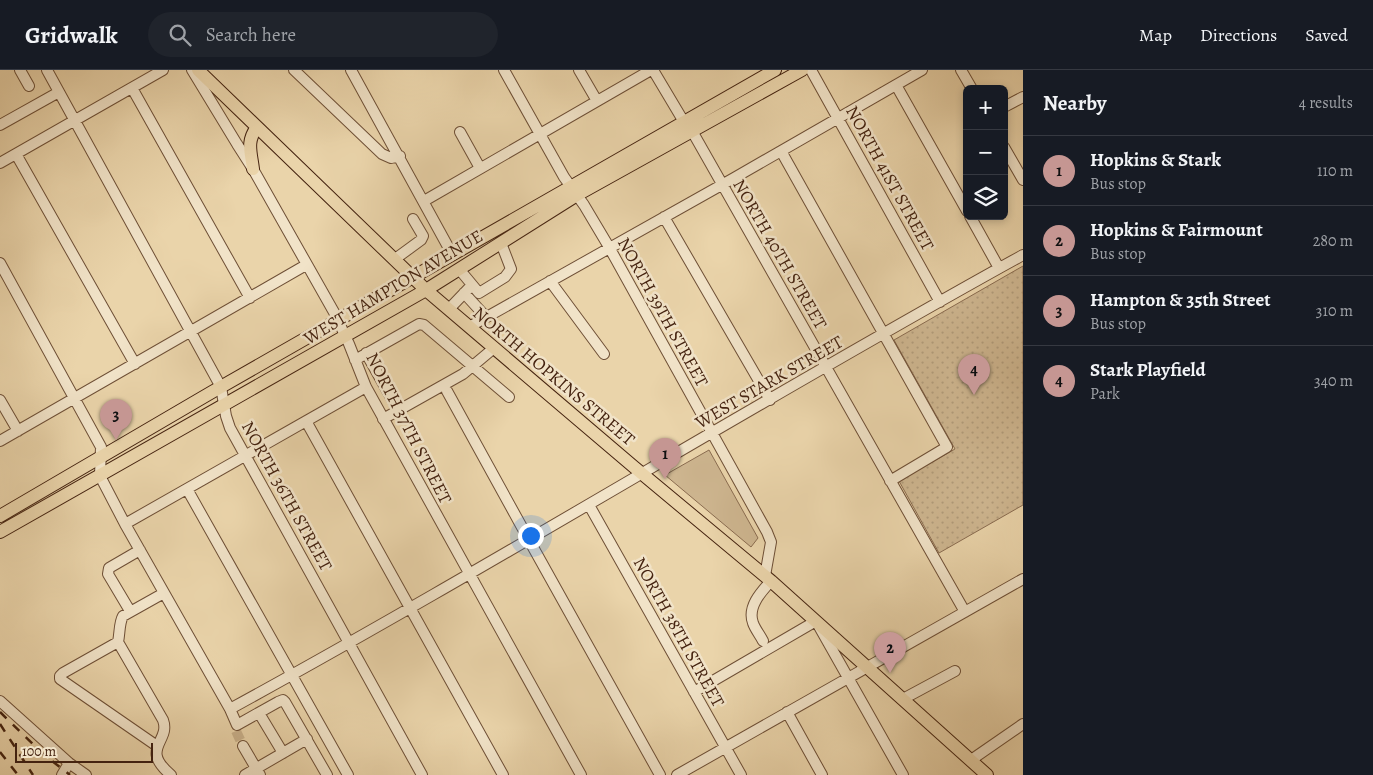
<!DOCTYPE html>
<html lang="en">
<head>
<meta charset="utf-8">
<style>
  :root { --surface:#171b24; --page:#20242c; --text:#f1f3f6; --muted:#9ea1a6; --line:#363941; --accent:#c59692 }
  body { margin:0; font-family:Alegreya,serif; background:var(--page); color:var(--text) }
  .controls { position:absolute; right:15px; top:15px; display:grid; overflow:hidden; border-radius:8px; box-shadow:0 2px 8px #0003 }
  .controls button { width:45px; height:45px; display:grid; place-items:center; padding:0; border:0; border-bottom:1px solid var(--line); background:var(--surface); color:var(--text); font:25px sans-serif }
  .scale { position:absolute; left:15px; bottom:12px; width:138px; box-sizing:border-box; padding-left:5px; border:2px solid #452310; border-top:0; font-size:14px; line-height:18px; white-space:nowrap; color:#452310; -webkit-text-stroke:4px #f1e3c8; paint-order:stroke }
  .you { position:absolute; left:530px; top:465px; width:18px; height:18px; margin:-12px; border:4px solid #fff; border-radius:50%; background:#1a73e8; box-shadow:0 0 0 8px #1a73e833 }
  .badge { display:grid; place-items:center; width:32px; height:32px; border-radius:50%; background:var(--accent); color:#111; font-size:16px; font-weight:700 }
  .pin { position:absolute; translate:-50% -41px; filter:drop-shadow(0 1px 2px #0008) }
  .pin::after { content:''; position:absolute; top:26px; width:18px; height:15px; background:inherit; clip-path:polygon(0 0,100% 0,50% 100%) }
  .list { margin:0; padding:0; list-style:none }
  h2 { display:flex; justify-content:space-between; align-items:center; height:65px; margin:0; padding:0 20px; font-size:21px }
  h2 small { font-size:16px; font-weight:400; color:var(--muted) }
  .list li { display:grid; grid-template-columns:32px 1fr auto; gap:15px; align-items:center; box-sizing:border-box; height:70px; padding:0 20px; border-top:1px solid var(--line) }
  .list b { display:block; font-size:19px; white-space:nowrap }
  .list p { margin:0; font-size:16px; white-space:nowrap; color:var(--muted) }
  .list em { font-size:16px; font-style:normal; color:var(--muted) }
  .icon { flex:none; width:28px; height:28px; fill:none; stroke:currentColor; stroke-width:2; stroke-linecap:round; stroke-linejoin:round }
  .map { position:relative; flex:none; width:1023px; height:705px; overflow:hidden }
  header { display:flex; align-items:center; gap:30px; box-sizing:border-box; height:70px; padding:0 25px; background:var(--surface); border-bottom:1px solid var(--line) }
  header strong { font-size:24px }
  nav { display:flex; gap:28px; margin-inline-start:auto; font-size:18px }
  .search { width:350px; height:45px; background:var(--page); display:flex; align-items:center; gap:12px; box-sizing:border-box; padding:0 18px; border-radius:28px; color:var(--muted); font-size:19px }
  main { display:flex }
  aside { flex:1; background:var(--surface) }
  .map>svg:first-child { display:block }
</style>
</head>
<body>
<header>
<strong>Gridwalk</strong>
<div class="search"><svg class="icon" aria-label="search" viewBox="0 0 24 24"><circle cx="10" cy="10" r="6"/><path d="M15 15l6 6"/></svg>Search here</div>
<nav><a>Map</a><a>Directions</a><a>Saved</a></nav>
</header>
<main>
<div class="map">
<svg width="1023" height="705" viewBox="0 0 1023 705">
  <defs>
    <pattern id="park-dots" width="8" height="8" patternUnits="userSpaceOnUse" patternTransform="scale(1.25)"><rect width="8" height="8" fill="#ceb690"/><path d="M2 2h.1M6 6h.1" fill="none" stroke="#b29c7b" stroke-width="1.8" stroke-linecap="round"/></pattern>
  </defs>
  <rect width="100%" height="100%" fill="#ead4aa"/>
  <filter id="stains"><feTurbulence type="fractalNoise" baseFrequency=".004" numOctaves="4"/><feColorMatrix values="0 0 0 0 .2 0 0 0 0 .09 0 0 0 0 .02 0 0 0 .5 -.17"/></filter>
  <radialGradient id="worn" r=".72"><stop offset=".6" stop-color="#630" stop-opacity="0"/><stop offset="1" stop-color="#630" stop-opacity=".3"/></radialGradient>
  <path fill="#ceb690" stroke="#8a6c50" d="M 709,380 L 758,468 L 751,477 L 665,405 Z"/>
  <path fill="url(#park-dots)" stroke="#8a6c50" d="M 1023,196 L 1023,435 L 939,483 L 899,411 L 955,379 L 894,270 Z"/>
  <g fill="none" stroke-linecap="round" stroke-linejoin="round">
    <path stroke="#c9b18b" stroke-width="10" stroke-dasharray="10 5" stroke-linecap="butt" d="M 236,661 L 243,676"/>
    <g stroke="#6e4f36" stroke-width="12">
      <path id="minor" d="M 20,0 L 29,16
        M 47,0 L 221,317 L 226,346 L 230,358 L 422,705
        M 192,0 L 237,74 L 253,99 L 335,244 L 349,274 L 366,317 L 581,705
        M 294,0 L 382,84 L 391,88 L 400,86
        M 351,0 L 452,184
        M 504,0 L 564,107 L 584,135 L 609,177 L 767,462 L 771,472 L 765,506
        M 579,0 L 597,31
        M 653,0 L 684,52 L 692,61 L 965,542
        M 811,0 L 940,232
        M 961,0 L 972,19
        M 896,15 L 967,141
        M 132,18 L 250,228
        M 1004,37 L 1023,27
        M 0,55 L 59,22
        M 460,62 L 480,98
        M 1004,77 L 1023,110
        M 781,81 L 947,377 L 890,411
        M 16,84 L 135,294
        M 0,93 L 163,0
        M 424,131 L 651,0
        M 970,146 L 999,198
        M 664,147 L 770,330
        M 395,189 L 421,170 L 423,166 L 413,149
        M 0,193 L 101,377 L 100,406 L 125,454 L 230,639 L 237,655 L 278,632 L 283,630 L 285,632 L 327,705
        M 459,199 L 479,223 L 505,207 L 511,199 L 501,173
        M 550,211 L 604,284
        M 464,223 L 486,247
        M 449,239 L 472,215
        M 469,257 L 734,108 L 922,0
        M 366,283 L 398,340
        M 355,290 L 419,254 L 424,255 L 509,327
        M 447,321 L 529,470 L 660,705
        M 0,330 L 18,361
        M 383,349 L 463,304 L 494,278
        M 306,351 L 503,705
        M 0,371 L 306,195
        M 187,419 L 348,705
        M 589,435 L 741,705
        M 125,454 L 366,317
        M 164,523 L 123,546 C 119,553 120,563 118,572 L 163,650 C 171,672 139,678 171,705
        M 130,541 L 108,504 L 109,498 L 140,480
        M 763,571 C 760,565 755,559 753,553 C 747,537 761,522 771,511
        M 118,572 L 63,603 L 60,606 L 60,609 L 157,676
        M 694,622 L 816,551 L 903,705
        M 903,629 L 955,601
        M 0,631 L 69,693 L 86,705
        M 230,639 C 497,493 756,332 1023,185
        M 787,642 L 822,705
        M 259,643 L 283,683
        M 243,676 L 260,705
        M 971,690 L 1023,654
        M 62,705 L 69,693
        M 245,705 L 307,669
        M 677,705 L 1023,509"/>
    </g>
    <g stroke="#452310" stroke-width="14">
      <path id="major" d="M 198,0 L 426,220 L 634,397 L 771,511 L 987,705
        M 253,99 C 251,82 246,72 257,57
        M 0,446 L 212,322 L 775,0
        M 0,462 L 426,220 L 577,125 L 802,0"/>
    </g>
    <use href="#minor" stroke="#f1e3c8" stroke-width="10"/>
    <use href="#major" stroke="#ead4aa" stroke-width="12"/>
    <path stroke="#452310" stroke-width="2.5" stroke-dasharray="9 9" stroke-linecap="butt" d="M 0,642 L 43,684 L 70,705
      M 0,654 L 33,705
      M 0,682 L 18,705"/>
  </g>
  <g text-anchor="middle" stroke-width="5" stroke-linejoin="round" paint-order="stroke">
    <g font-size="18" fill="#452310" stroke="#f1e3c8">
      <text transform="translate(890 108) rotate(61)" y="6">NORTH 41ST STREET</text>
      <text transform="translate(780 184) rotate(60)" y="6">NORTH 40TH STREET</text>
      <text transform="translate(393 217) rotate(-31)" y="6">WEST HAMPTON AVENUE</text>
      <text transform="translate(663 242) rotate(61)" y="6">NORTH 39TH STREET</text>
      <text transform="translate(554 306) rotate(40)" y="6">NORTH HOPKINS STREET</text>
      <text transform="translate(769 312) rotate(-30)" y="6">WEST STARK STREET</text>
      <text transform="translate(409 358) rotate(63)" y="6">NORTH 37TH STREET</text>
      <text transform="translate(287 426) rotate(61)" y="6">NORTH 36TH STREET</text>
      <text transform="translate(679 562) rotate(61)" y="6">NORTH 38TH STREET</text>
    </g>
  </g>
  <rect width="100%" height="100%" filter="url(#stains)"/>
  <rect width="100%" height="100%" fill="url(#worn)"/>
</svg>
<div class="controls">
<button>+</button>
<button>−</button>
<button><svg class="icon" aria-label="layers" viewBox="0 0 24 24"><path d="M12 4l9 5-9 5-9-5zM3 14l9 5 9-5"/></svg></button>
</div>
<div class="scale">100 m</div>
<div class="you"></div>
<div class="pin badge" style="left:665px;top:409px">1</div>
<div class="pin badge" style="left:890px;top:603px">2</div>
<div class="pin badge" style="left:116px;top:370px">3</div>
<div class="pin badge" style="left:974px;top:325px">4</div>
</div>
<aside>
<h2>Nearby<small>4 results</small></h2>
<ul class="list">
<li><span class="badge">1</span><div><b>Hopkins &amp; Stark</b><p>Bus stop</p></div><em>110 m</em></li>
<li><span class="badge">2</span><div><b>Hopkins &amp; Fairmount</b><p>Bus stop</p></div><em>280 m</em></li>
<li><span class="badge">3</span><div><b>Hampton &amp; 35th Street</b><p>Bus stop</p></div><em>310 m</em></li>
<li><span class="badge">4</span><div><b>Stark Playfield</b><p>Park</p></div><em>340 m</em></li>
</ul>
</aside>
</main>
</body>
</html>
